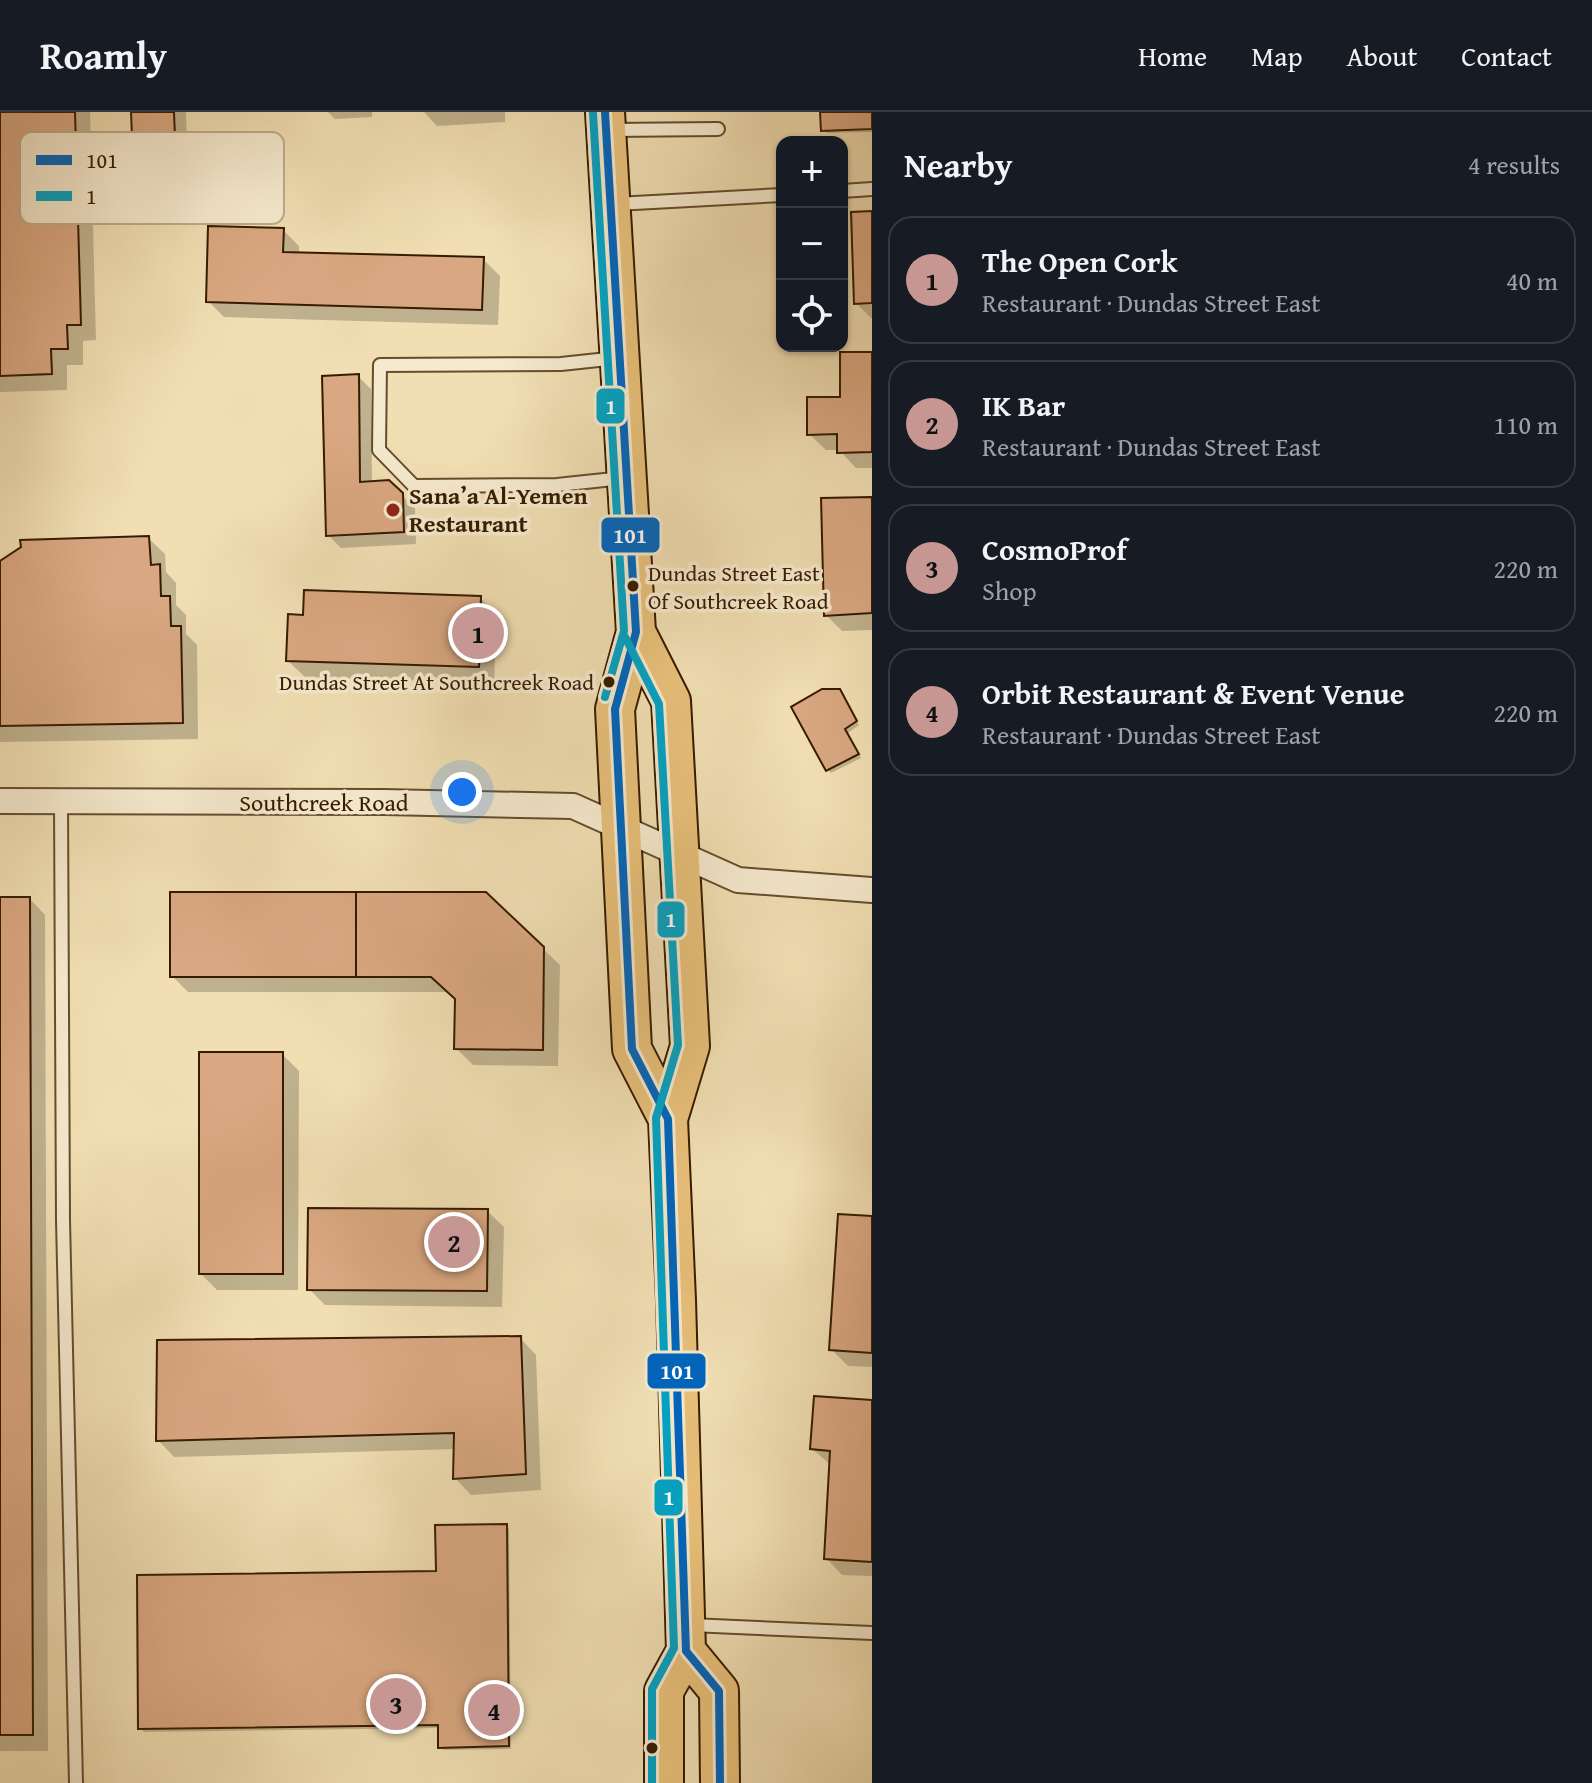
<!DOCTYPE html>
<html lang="en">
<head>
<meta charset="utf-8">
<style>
  :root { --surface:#171b24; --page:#242831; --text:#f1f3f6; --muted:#9ea1a6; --line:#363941; --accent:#c59692 }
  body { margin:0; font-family:"Gentium Book Plus",serif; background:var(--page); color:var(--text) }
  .controls { position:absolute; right:24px; top:24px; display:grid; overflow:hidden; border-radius:16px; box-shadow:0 2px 6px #0004 }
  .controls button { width:72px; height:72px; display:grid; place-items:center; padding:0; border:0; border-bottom:2px solid var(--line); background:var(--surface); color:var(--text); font:40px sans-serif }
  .you { position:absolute; left:462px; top:680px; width:28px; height:28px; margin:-20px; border:6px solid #fff; border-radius:50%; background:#1a73e8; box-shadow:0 0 0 12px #1a73e833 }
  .badge { display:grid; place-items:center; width:52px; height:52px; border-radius:50%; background:var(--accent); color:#111; font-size:26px; font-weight:700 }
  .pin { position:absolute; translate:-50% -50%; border:4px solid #fff; box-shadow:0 2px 8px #0006 }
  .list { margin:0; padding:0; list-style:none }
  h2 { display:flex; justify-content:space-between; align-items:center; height:104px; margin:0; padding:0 32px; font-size:34px }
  h2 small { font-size:26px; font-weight:400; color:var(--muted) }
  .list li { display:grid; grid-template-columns:52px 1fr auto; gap:24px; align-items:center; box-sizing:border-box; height:128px; margin:0 16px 16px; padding:0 16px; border:2px solid var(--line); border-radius:24px }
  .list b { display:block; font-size:30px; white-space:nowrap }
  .list p { margin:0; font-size:26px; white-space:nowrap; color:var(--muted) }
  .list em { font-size:26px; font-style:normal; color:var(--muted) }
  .icon { flex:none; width:44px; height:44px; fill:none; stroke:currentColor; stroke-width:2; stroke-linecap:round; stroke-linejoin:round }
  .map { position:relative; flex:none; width:872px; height:1671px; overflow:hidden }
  header { display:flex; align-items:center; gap:48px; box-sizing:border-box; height:112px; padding:0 40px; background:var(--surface); border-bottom:2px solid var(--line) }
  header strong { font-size:38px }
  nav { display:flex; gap:44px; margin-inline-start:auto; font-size:28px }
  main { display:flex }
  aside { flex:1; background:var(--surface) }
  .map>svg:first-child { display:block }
</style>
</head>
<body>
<header>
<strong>Roamly</strong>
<nav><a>Home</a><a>Map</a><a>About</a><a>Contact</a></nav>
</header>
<main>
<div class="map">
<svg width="872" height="1671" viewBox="0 0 872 1671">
  <rect width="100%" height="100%" fill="#f1dfb3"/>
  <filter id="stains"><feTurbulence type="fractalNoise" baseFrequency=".0025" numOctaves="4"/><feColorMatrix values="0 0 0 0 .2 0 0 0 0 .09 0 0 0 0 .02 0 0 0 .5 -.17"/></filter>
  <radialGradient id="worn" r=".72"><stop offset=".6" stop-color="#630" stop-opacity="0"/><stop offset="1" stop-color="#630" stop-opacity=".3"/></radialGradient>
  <path fill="#0003" d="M 0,0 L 90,0 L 96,228 L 83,229 L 83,253 L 67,253 L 67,278 L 0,280 Z
    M 133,0 L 186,0 L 189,91 L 148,87 L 136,74 Z
    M 328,0 L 372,0 L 372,5 L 335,7 Z
    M 424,0 L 505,0 L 505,10 L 437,14 Z
    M 822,0 L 872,0 L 872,20 L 827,21 L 823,18 Z
    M 872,101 L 872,207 L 856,191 Z
    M 283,118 L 299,134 L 299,142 L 483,147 L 500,164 L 498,213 L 224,205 L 208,189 Z
    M 872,242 L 872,356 L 856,356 L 839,338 L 826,338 L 809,322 L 842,287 Z
    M 358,264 L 371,277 L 372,372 L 388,370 L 415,396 L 416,432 L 341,436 L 328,423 Z
    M 872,387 L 872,518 L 842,519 L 826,503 Z
    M 148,426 L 165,442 L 166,460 L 176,471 L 176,493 L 186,503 L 186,522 L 197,533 L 198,627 L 0,630 L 0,451 Z
    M 480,486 L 497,502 L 494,571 L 305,565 L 288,549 Z
    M 840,579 L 859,613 L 848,621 L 861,646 L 831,661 L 828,658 Z
    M 485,782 L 560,853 L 558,954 L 473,953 L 456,936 L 457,887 L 450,880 L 188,880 L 172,864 Z
    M 29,786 L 45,803 L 48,1639 L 0,1639 L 0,787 Z
    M 282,942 L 299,959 L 298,1178 L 217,1178 L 201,1162 Z
    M 487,1099 L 504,1115 L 502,1195 L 325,1193 L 309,1177 Z
    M 872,1106 L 872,1255 L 848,1254 L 831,1237 Z
    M 520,1226 L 536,1243 L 541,1378 L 471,1383 L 455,1366 L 456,1337 L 174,1345 L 158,1328 Z
    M 872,1290 L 872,1464 L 842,1463 L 826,1446 L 831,1353 L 812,1337 Z
    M 506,1414 L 509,1417 L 511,1637 L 444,1638 L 440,1635 L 440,1616 L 144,1620 L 140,1616 L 438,1461 Z"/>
  <path fill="#d9a781" stroke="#361b00" stroke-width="2" d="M 0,0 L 75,0 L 81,213 L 67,213 L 68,237 L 51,237 L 52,262 L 0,264 Z
    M 131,0 L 174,0 L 177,80 L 134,75 Z
    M 820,0 L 872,0 L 872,17 L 821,19 Z
    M 872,99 L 872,191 L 854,192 L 851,100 Z
    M 208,114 L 284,116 L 283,140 L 484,145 L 482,198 L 206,190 Z
    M 840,240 L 872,240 L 872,340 L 837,341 L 837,322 L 807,323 L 807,285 L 840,285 Z
    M 359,262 L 360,370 L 389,368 L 403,381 L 404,420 L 326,424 L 322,264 Z
    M 872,385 L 872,501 L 824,504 L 821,386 Z
    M 149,424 L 151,453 L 160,452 L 161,484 L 170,484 L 171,514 L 181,514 L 183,611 L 0,614 L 0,449 L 21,435 L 20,428 Z
    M 304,478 L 481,484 L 479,555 L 286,549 L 288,502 L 303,503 Z
    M 822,577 L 840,577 L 857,609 L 845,617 L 859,642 L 826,659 L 791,595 Z
    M 170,780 L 356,780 L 356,865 L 170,865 Z
    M 356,780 L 486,780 L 544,835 L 543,938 L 454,937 L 455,887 L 431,865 L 356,865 Z
    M 0,785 L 30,785 L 33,1623 L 0,1623 Z
    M 199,940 L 283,940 L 283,1162 L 199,1162 Z
    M 308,1096 L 488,1097 L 487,1179 L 307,1178 Z
    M 838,1102 L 872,1104 L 872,1241 L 829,1238 Z
    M 521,1224 L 526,1362 L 453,1367 L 454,1321 L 156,1329 L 157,1228 Z
    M 814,1284 L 872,1288 L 872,1450 L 824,1447 L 830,1339 L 810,1337 Z
    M 507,1412 L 509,1634 L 438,1636 L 438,1613 L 138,1617 L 137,1463 L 436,1459 L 435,1413 Z"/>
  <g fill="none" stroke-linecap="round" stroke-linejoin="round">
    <g stroke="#654c2d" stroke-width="16">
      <path id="service" d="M 609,18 L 718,17
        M 842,79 L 872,77
        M 616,92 L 782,83
        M 617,246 L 561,252 L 380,253 L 379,338 L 414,374 L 557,373 L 623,366
        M 61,689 L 63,1108 L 76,1671
        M 691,1513 L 872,1521"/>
    </g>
    <g stroke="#654c2d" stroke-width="28">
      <path id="minor" d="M 0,689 L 384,690 L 573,694 L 738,768 L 872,778"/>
    </g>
    <g stroke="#361b00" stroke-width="42">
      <path id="primary" d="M 605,0 L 636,520 L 615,597 L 632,937 L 668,1007
        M 636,520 L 671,589 L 690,934 L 668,1007 L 676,1188 L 686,1539 L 664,1579 L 664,1671
        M 686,1539 L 719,1579 L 720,1671"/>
    </g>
    <use href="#service" stroke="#f6eace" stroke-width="12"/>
    <use href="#minor" stroke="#f6eace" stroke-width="24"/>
    <use href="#primary" stroke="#e8c07a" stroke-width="38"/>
    <g stroke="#f6eace" stroke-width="14">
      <path id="bus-1" d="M 605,0 L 636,520 L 615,597 L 632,937 L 668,1007 L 686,1539 L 719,1579 L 720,1671"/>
    </g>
    <g stroke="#f6eace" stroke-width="14">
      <path id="bus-2" d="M 593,1 L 624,519 L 605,585
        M 625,525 L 659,592 L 678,933 L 656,1006 L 674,1536 L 652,1577 L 652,1671"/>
    </g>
    <use href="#bus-1" stroke="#0065bd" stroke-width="8"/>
    <use href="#bus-2" stroke="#03a2c4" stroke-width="8"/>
  </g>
  <circle fill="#8f2418" stroke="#f6eace" stroke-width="3" cx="393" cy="398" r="8"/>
  <g fill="#361b00" stroke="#f6eace" stroke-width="3">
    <circle cx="633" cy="474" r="7"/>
    <circle cx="609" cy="570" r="7"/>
    <circle cx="652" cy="1636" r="7"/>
  </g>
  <g text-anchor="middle" stroke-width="7" stroke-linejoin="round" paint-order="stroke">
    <g font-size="22" fill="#361b00" stroke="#f6eace" text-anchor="start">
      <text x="648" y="469">Dundas Street East<tspan x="648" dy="28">Of Southcreek Road</tspan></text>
      <text x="594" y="578" text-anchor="end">Dundas Street At Southcreek Road</text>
    </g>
    <g font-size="24" font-weight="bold" fill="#361b00" stroke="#f6eace" text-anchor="start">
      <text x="409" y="392">Sana’a Al-Yemen<tspan x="409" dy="28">Restaurant</tspan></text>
    </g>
    <g font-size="24" fill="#361b00" stroke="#f6eace">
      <text x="324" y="699">Southcreek Road</text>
    </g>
  </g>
  <rect x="20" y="20" width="264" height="92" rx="12" fill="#f6eace" stroke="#bcac90" stroke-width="2"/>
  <rect x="36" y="43" width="36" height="10" fill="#0065bd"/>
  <rect x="36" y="79" width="36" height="10" fill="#03a2c4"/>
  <g font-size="22" fill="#361b00">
    <text x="86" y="56">101</text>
    <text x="86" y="92">1</text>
  </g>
  <g stroke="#f6eace" stroke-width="3">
    <rect x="595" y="275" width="31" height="38" rx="8" fill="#03a2c4"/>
    <rect x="600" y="404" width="61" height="38" rx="8" fill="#0065bd"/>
    <rect x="656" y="788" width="30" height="39" rx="8" fill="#03a2c4"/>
    <rect x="646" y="1240" width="61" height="38" rx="8" fill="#0065bd"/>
    <rect x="653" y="1366" width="31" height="39" rx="8" fill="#03a2c4"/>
  </g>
  <g font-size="22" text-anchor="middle" font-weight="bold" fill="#fff">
    <text x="611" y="302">1</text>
    <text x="630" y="431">101</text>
    <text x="671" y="815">1</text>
    <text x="677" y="1267">101</text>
    <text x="669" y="1393">1</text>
  </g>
  <rect width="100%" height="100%" filter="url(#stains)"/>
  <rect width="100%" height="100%" fill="url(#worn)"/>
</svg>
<div class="controls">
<button>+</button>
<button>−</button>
<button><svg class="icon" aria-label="locate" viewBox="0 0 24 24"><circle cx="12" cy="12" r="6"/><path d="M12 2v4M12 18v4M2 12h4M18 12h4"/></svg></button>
</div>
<div class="you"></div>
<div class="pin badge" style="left:478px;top:521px">1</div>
<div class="pin badge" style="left:454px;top:1130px">2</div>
<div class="pin badge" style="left:396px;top:1592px">3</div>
<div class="pin badge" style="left:494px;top:1598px">4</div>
</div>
<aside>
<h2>Nearby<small>4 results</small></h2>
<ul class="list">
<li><span class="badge">1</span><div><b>The Open Cork</b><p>Restaurant · Dundas Street East</p></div><em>40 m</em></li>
<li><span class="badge">2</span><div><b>IK Bar</b><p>Restaurant · Dundas Street East</p></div><em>110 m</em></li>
<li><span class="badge">3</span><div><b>CosmoProf</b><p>Shop</p></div><em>220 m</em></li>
<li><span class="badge">4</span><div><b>Orbit Restaurant &amp; Event Venue</b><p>Restaurant · Dundas Street East</p></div><em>220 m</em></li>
</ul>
</aside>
</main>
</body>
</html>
